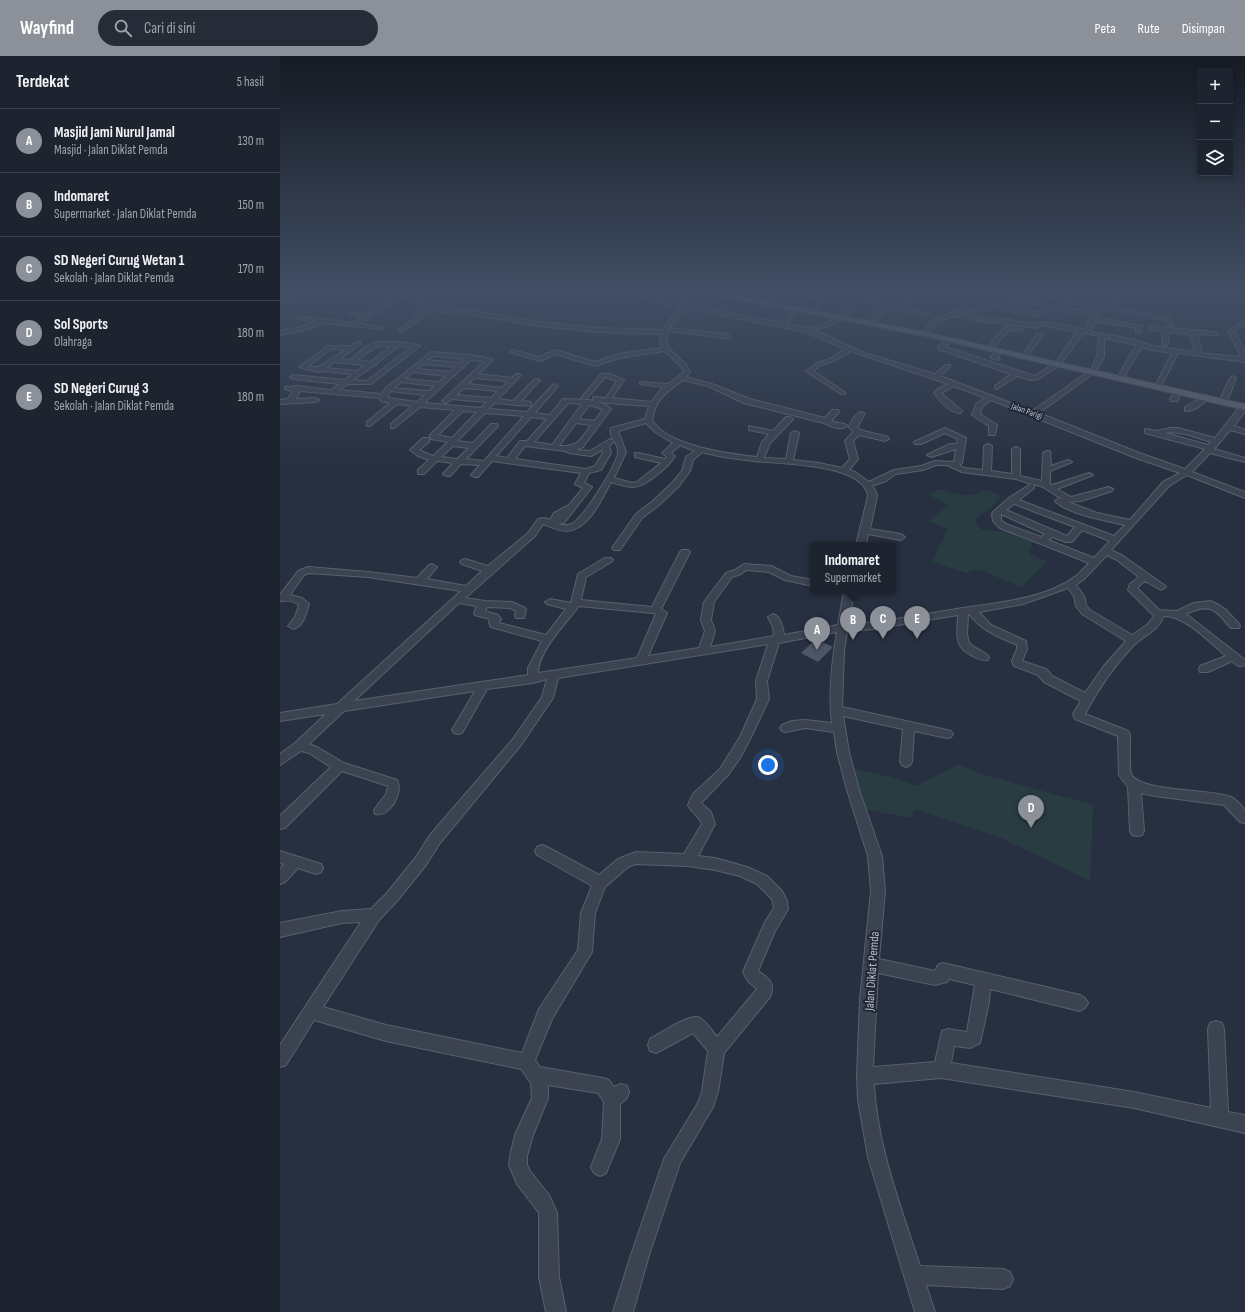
<!DOCTYPE html>
<html lang="id">
<head>
<meta charset="utf-8">
<style>
  :root { --surface:#1d2430; --page:#252c38; --text:#f1f3f6; --muted:#a0a4ab; --line:#3b414c; --accent:#8c9099 }
  body { margin:0; font-family:"Sofia Sans Condensed",sans-serif; background:var(--page); color:var(--text) }
  .controls { position:absolute; right:12px; top:12px; display:grid; overflow:hidden; border-radius:4px; box-shadow:0 2px 6px #0003 }
  .controls button { width:36px; height:36px; display:grid; place-items:center; padding:0; border:0; border-bottom:1px solid var(--line); background:var(--surface); color:var(--text); font:20px sans-serif }
  .you { position:absolute; left:488px; top:709px; width:14px; height:14px; margin:-10px; border:3px solid #fff; border-radius:50%; background:#1a73e8; box-shadow:0 0 0 6px #1a73e833 }
  .badge { display:grid; place-items:center; width:26px; height:26px; border-radius:50%; background:var(--accent); color:#fff; font-size:13px; font-weight:700 }
  .pin { position:absolute; translate:-50% -33px; filter:drop-shadow(0 1px 2px #0008) }
  .pin::after { content:''; position:absolute; top:21px; width:14px; height:12px; background:inherit; clip-path:polygon(0 0,100% 0,50% 100%) }
  .popup { position:absolute; left:530px; top:486px; width:86px; height:52px; box-sizing:border-box; display:grid; place-content:center; border-radius:4px; background:var(--surface); filter:drop-shadow(0 1px 3px #0005); font-size:13px; white-space:nowrap; color:var(--muted) }
  .popup b { font-size:15px; color:var(--text) }
  .popup::after { content:''; position:absolute; left:50%; top:100%; margin-left:-8px; border:8px solid transparent; border-top-color:var(--surface) }
  .list { margin:0; padding:0; list-style:none }
  h2 { display:flex; justify-content:space-between; align-items:center; height:52px; margin:0; padding:0 16px; font-size:17px }
  h2 small { font-size:13px; font-weight:400; color:var(--muted) }
  .list li { display:grid; grid-template-columns:26px 1fr auto; gap:12px; align-items:center; box-sizing:border-box; height:64px; padding:0 16px; border-top:1px solid var(--line) }
  .list b { display:block; font-size:15px; white-space:nowrap }
  .list p { margin:0; font-size:13px; white-space:nowrap; color:var(--muted) }
  .list em { font-size:13px; font-style:normal; color:var(--muted) }
  .icon { flex:none; width:22px; height:22px; fill:none; stroke:currentColor; stroke-width:2; stroke-linecap:round; stroke-linejoin:round }
  .map { position:relative; flex:none; width:965px; height:1256px; overflow:hidden }
  header { display:flex; align-items:center; gap:24px; box-sizing:border-box; height:56px; padding:0 20px; background:var(--accent); color:#fff }
  header strong { font-size:19px }
  nav { display:flex; gap:22px; margin-inline-start:auto; font-size:14px }
  .search { width:280px; height:36px; background:var(--page); display:flex; align-items:center; gap:10px; box-sizing:border-box; padding:0 14px; border-radius:22px; color:var(--muted); font-size:15px }
  main { display:flex }
  aside { flex:1; background:var(--surface) }
  .map>svg:first-child { display:block }
</style>
</head>
<body>
<header>
<strong>Wayfind</strong>
<div class="search"><svg class="icon" aria-label="search" viewBox="0 0 24 24"><circle cx="10" cy="10" r="6"/><path d="M15 15l6 6"/></svg>Cari di sini</div>
<nav><a>Peta</a><a>Rute</a><a>Disimpan</a></nav>
</header>
<main>
<aside>
<h2>Terdekat<small>5 hasil</small></h2>
<ul class="list">
<li><span class="badge">A</span><div><b>Masjid Jami Nurul Jamal</b><p>Masjid · Jalan Diklat Pemda</p></div><em>130 m</em></li>
<li><span class="badge">B</span><div><b>Indomaret</b><p>Supermarket · Jalan Diklat Pemda</p></div><em>150 m</em></li>
<li><span class="badge">C</span><div><b>SD Negeri Curug Wetan 1</b><p>Sekolah · Jalan Diklat Pemda</p></div><em>170 m</em></li>
<li><span class="badge">D</span><div><b>Sol Sports</b><p>Olahraga</p></div><em>180 m</em></li>
<li><span class="badge">E</span><div><b>SD Negeri Curug 3</b><p>Sekolah · Jalan Diklat Pemda</p></div><em>180 m</em></li>
</ul>
</aside>
<div class="map">
<svg width="965" height="1256" viewBox="0 0 965 1256">
  <rect width="100%" height="100%" fill="#273040"/>
  <path fill="#293c41" d="M 659,433 C 681,438 685,443 707,434 L 721,440 L 710,453 L 701,458 L 695,464 C 698,480 717,473 728,475 C 737,477 745,482 753,485 L 749,498 L 767,505 L 742,531 L 703,515 L 694,514 L 687,517 L 652,506 L 668,473 L 649,465 L 669,449 L 649,439 Z
    M 678,709 L 702,718 L 813,749 L 810,825 L 721,782 L 634,753 L 632,762 L 583,753 L 572,713 L 611,721 L 636,730 Z"/>
  <path fill="#4d5668" d="M 536,583 L 553,591 L 538,606 L 521,597 Z"/>
  <g fill="none" stroke-linecap="round" stroke-linejoin="round">
    <g stroke="#59606d" stroke-width="2">
      <path id="minor" d="M 10,237 L 18,237 L 7,244 L 21,245 L 21,247 L 0,247 L 0,243 Z
        M 39,237 L 47,237 L 32,246 L 28,246 L 28,244 Z
        M 98,237 L 113,237 L 136,241 L 161,252 L 194,255 L 260,266 L 319,272 L 382,274 L 400,251 L 345,237 L 357,237 L 398,247 L 413,237 L 420,237 L 404,248 L 499,267 L 518,252 L 521,254 L 520,255 L 505,268 L 528,272 L 547,267 L 556,262 L 581,237 L 588,237 L 584,241 L 613,247 L 610,249 L 581,244 L 564,261 L 564,263 L 551,269 L 534,274 L 584,297 L 655,318 L 666,309 L 670,309 L 670,311 L 660,320 L 752,355 L 811,314 L 817,301 L 819,280 L 803,277 L 781,308 L 758,323 L 751,324 L 737,320 L 717,333 L 715,332 L 715,330 L 731,318 L 658,293 L 658,291 L 669,282 L 673,282 L 673,284 L 665,291 L 755,320 L 776,306 L 797,276 L 762,269 L 756,272 L 715,266 L 711,267 L 673,260 L 657,266 L 647,279 L 643,279 L 642,278 L 653,264 L 678,254 L 709,250 L 762,237 L 773,237 L 772,238 L 787,243 L 829,251 L 841,237 L 845,237 L 834,252 L 887,261 L 892,263 L 894,268 L 891,270 L 889,269 L 887,265 L 884,264 L 819,252 L 816,262 L 862,270 L 861,276 L 856,277 L 856,272 L 815,265 L 812,273 L 809,275 L 854,284 L 872,290 L 915,296 L 910,278 L 889,276 L 888,288 L 885,290 L 882,288 L 883,275 L 871,274 L 868,272 L 871,270 L 935,276 L 938,278 L 937,279 L 917,278 L 922,297 L 959,301 L 959,296 L 948,275 L 962,265 L 965,264 L 965,268 L 954,275 L 965,296 L 965,306 L 898,297 L 881,330 L 878,332 L 875,330 L 892,297 L 871,294 L 862,291 L 846,317 L 845,322 L 842,324 L 839,322 L 840,317 L 856,289 L 824,282 L 824,301 L 815,316 L 759,357 L 862,398 L 905,413 L 925,393 L 865,377 L 865,373 L 877,375 L 890,372 L 898,372 L 935,382 L 961,349 L 965,349 L 965,355 L 954,370 L 965,374 L 965,378 L 950,374 L 934,393 L 965,402 L 965,406 L 930,397 L 912,416 L 965,436 L 965,442 L 907,419 L 889,430 L 831,494 L 843,500 L 884,529 L 886,531 L 881,534 L 865,525 L 858,531 L 858,533 L 879,554 L 897,555 L 914,547 L 930,545 L 939,549 L 945,553 L 959,568 L 960,570 L 959,572 L 951,572 C 935,554 931,546 906,558 L 965,604 L 965,609 C 959,612 957,609 952,605 L 928,616 L 920,616 L 919,613 L 920,610 L 946,600 C 929,586 906,560 884,560 C 878,575 864,579 853,590 C 834,610 818,633 805,658 L 848,675 L 850,678 C 850,686 849,712 851,718 C 859,736 932,733 951,741 C 957,744 961,749 965,754 L 965,767 L 960,766 L 944,749 L 875,740 L 861,737 L 864,775 L 862,779 L 857,780 L 852,779 L 850,775 L 848,731 L 839,719 L 838,680 L 795,663 L 793,658 L 801,645 L 764,626 L 758,619 L 734,610 L 732,605 L 737,593 L 737,589 C 717,580 702,575 689,558 L 688,558 L 687,578 L 689,587 C 694,593 704,594 709,601 L 708,604 C 702,605 698,603 693,600 C 672,590 678,578 678,559 L 594,573 L 567,575 L 564,595 L 562,651 L 667,674 L 671,675 L 673,678 L 671,681 L 667,682 L 634,675 L 632,706 L 630,709 L 626,711 L 622,709 L 620,706 L 623,673 L 563,660 L 569,696 L 579,734 L 602,800 L 605,835 L 599,903 L 655,915 L 658,909 L 663,907 L 800,939 L 805,942 L 808,947 L 805,952 L 800,955 L 710,933 L 709,946 L 700,987 L 690,992 L 674,990 L 671,1007 L 854,1036 L 931,1052 L 928,973 L 930,967 L 936,965 L 942,967 L 944,973 L 948,1056 L 965,1059 L 965,1077 L 854,1052 L 661,1022 L 594,1028 C 597,1090 621,1151 640,1210 L 723,1213 L 730,1216 L 733,1223 L 730,1230 L 723,1233 L 646,1229 L 655,1256 L 635,1256 L 588,1101 L 578,1044 L 577,1020 L 580,943 L 591,835 L 588,800 L 567,734 L 557,696 L 554,676 L 525,672 L 506,676 L 502,675 L 500,672 L 502,669 L 512,665 L 525,664 L 552,667 C 548,638 552,605 557,576 L 499,587 L 487,625 L 489,643 L 471,681 L 460,702 L 448,719 L 421,747 L 431,756 L 435,768 L 418,800 L 435,802 L 467,811 L 487,820 L 502,835 L 507,845 L 508,853 L 495,875 L 478,915 C 488,922 496,927 490,941 L 444,997 L 438,1036 L 433,1051 L 400,1107 L 369,1199 L 353,1256 L 333,1256 L 351,1199 L 384,1103 L 418,1047 L 422,1036 L 428,995 L 413,977 L 376,997 L 370,995 L 368,989 L 370,983 C 380,978 411,956 420,962 C 427,966 432,975 437,981 L 477,933 L 468,925 L 463,916 L 485,866 L 494,852 L 492,843 L 477,828 L 460,820 L 435,814 L 408,810 L 356,808 L 348,811 L 325,831 L 315,857 L 312,896 L 272,963 L 255,1004 L 260,1011 L 323,1022 L 329,1024 L 334,1031 L 341,1028 L 347,1030 L 349,1036 L 347,1042 L 340,1048 L 340,1083 L 326,1117 L 320,1120 L 314,1117 L 311,1111 L 322,1083 L 324,1046 L 318,1037 L 268,1029 L 268,1042 L 253,1079 L 247,1100 L 247,1109 L 250,1115 L 269,1139 L 277,1157 L 279,1221 L 286,1256 L 266,1256 L 259,1221 L 259,1157 L 237,1128 L 229,1109 L 230,1100 L 235,1079 L 252,1042 L 251,1027 L 241,1013 L 106,985 L 34,964 L 6,1009 L 0,1011 L 0,989 L 81,866 L 62,867 L 0,881 L 0,867 L 62,855 L 91,853 L 107,837 L 136,801 L 150,779 L 233,683 L 262,641 L 267,623 L 253,627 L 207,633 L 182,677 L 178,678 L 174,677 L 172,674 L 195,635 L 64,655 L 29,688 L 37,691 L 64,707 L 117,724 C 124,737 109,762 95,758 L 94,754 L 106,738 L 108,730 L 62,715 L 5,772 L 0,773 L 0,760 L 51,711 L 29,697 L 21,695 L 0,709 L 0,698 L 15,687 L 46,658 L 0,665 L 0,657 L 57,648 L 181,535 L 88,521 L 29,517 L 24,519 L 10,539 L 22,542 L 29,548 C 26,557 24,570 13,573 L 8,570 L 15,561 L 19,549 C 14,545 6,544 0,545 L 0,539 L 18,515 L 28,511 L 88,516 L 137,522 L 149,509 L 152,508 L 157,511 L 147,523 L 186,530 L 202,515 L 182,508 L 180,506 L 182,504 L 185,503 L 208,510 L 248,477 L 258,463 L 264,462 L 270,464 L 274,457 L 289,449 L 303,432 L 295,428 L 301,417 L 212,405 L 198,421 L 195,421 L 191,419 L 200,409 L 181,408 L 170,420 L 167,420 L 163,418 L 173,407 L 157,405 L 144,418 L 138,418 L 138,414 L 149,404 L 138,400 L 130,394 L 143,382 L 149,382 L 149,386 L 139,394 L 153,400 L 168,386 L 151,383 L 150,379 L 175,354 L 140,351 L 114,372 L 111,372 L 111,368 L 132,350 L 117,348 L 90,370 L 87,370 L 87,366 L 110,347 L 101,345 L 100,342 L 20,335 L 16,343 L 35,342 L 39,344 L 35,346 L 0,348 L 0,344 L 8,343 L 13,335 L 5,333 L 5,331 L 18,330 L 51,334 L 60,328 L 13,323 L 10,321 L 13,319 L 65,324 L 72,318 L 41,315 L 38,316 L 19,311 L 48,290 L 70,290 L 77,286 L 81,286 L 81,288 L 60,303 L 70,304 C 77,299 85,289 93,287 C 102,285 133,285 140,290 L 91,328 L 68,328 L 59,334 L 102,338 L 106,332 L 151,296 L 191,299 L 212,303 L 212,305 L 198,318 L 232,322 L 236,318 L 240,318 L 241,319 L 218,343 L 233,345 L 255,323 L 260,324 L 241,345 L 251,346 L 251,350 L 214,347 L 209,353 L 247,356 L 273,329 L 275,328 L 278,330 L 277,331 L 255,357 L 270,359 L 283,343 L 286,343 C 300,344 320,342 331,353 L 303,391 L 296,394 L 310,395 L 330,383 L 334,385 L 329,390 L 331,397 L 321,414 L 309,417 L 304,427 L 312,431 L 284,467 L 278,468 C 284,470 288,470 293,467 C 305,460 337,408 338,396 C 339,387 328,381 331,372 L 365,363 L 369,350 L 327,347 L 313,345 L 313,341 L 326,342 L 337,325 L 325,321 L 306,343 L 302,343 L 302,341 L 321,318 L 330,318 L 344,324 L 332,342 L 371,346 L 383,331 L 360,328 L 360,326 L 388,328 L 404,316 L 401,310 L 384,295 L 339,302 L 315,310 L 276,298 L 260,305 L 230,296 L 233,294 L 259,301 L 276,294 L 315,306 L 338,298 L 382,292 L 380,287 L 381,278 L 319,276 L 260,270 L 194,259 L 160,256 L 154,253 L 122,276 L 118,276 L 118,274 L 149,251 L 135,244 L 120,242 L 80,268 L 102,271 L 102,273 L 43,267 L 24,274 L 0,279 L 0,275 L 21,271 L 35,266 L 16,263 L 16,261 L 18,260 L 73,267 L 82,261 L 69,258 L 69,256 L 86,259 L 114,241 ZM 765,240 L 786,247 L 814,251 L 812,256 L 762,248 L 748,244 ZM 742,246 L 764,252 L 759,256 L 732,252 L 726,249 ZM 720,251 C 728,255 757,263 765,258 C 767,257 768,255 769,253 L 811,259 L 806,272 L 801,273 C 790,271 765,262 755,268 L 715,262 L 711,263 L 679,257 ZM 405,252 L 526,276 L 565,293 L 550,303 L 537,307 L 526,315 L 561,338 L 566,337 L 533,315 L 541,309 L 554,305 L 571,295 L 668,328 L 658,333 L 654,337 C 659,344 671,358 681,357 L 682,355 L 661,337 L 674,330 L 705,342 L 696,348 L 692,359 L 709,370 L 709,379 L 715,379 L 717,369 L 700,358 L 702,351 L 711,344 L 856,402 L 900,417 L 883,426 L 850,464 L 817,457 L 788,446 L 801,445 L 832,435 L 833,433 L 829,431 L 791,441 L 777,433 L 813,419 L 809,417 L 772,429 L 770,428 L 770,415 L 792,406 L 788,404 L 771,410 L 770,395 L 767,395 L 763,397 L 762,425 L 740,420 L 740,393 L 736,391 L 732,393 L 732,418 L 711,415 L 712,390 L 708,388 L 704,390 L 703,414 L 684,412 L 679,409 L 682,407 L 686,382 L 665,372 L 634,386 L 635,388 L 641,388 L 665,377 L 678,383 L 677,388 L 670,388 L 647,399 L 651,401 L 676,393 L 674,406 L 655,405 L 641,410 L 614,414 L 589,426 L 575,416 L 569,414 L 578,403 L 573,385 L 579,379 L 605,385 L 609,383 L 608,381 L 580,374 L 577,371 L 585,358 L 581,356 C 575,357 571,366 569,371 L 573,376 L 565,385 L 570,403 L 562,412 L 539,407 L 513,404 L 519,377 L 515,375 L 511,377 L 506,403 L 484,402 L 490,387 L 513,363 L 509,361 L 506,361 L 493,375 L 469,370 L 469,374 L 489,378 L 482,386 L 477,401 C 449,398 387,390 372,364 C 376,342 386,337 403,324 L 428,330 L 464,347 L 544,367 C 552,371 560,375 568,370 C 564,366 557,368 551,365 L 559,356 L 558,354 L 552,354 L 545,362 L 470,343 L 432,328 L 406,321 L 410,316 C 404,298 381,299 388,275 L 447,282 L 450,280 L 447,278 L 389,272 ZM 111,290 L 90,306 L 77,304 L 96,291 ZM 119,290 L 131,291 L 87,325 L 73,324 L 93,310 L 96,309 L 97,307 ZM 51,293 L 65,294 L 38,311 L 28,310 ZM 152,300 L 185,303 L 180,307 L 147,304 ZM 191,304 L 205,305 L 162,345 L 166,347 L 172,343 L 207,346 L 201,352 L 144,347 ZM 54,306 L 85,309 L 77,315 L 46,312 ZM 143,308 L 176,311 L 170,316 L 137,313 ZM 133,316 L 166,320 L 159,326 L 125,323 ZM 194,322 L 228,325 L 222,332 L 188,328 ZM 121,326 L 155,330 L 149,335 L 114,332 ZM 184,332 L 218,335 L 211,342 L 176,339 ZM 110,335 L 145,339 L 137,346 L 108,342 ZM 288,347 L 302,348 L 272,389 L 254,386 ZM 309,349 L 323,353 L 315,365 L 299,363 ZM 183,355 L 197,356 L 172,382 L 158,379 ZM 205,357 L 244,360 L 204,405 L 186,403 L 218,370 L 217,368 L 211,368 L 193,387 L 177,385 ZM 251,361 L 267,363 L 247,385 L 240,385 L 227,402 L 216,400 ZM 296,367 L 311,369 C 301,383 299,391 279,390 ZM 366,367 L 375,376 L 393,387 L 382,397 L 387,401 L 385,403 L 358,397 L 355,397 L 355,401 L 381,407 L 357,426 L 352,427 L 334,422 L 346,396 L 338,375 ZM 890,376 L 906,378 L 931,386 L 928,389 L 885,377 ZM 400,389 L 415,395 L 406,401 L 402,415 L 393,426 L 373,445 L 356,458 L 332,492 L 334,494 L 340,494 L 362,462 L 379,449 L 399,430 L 410,415 L 413,404 L 422,396 C 439,401 457,403 474,405 C 499,408 584,407 588,440 L 576,489 L 586,489 L 588,478 L 621,484 L 625,481 L 621,478 L 590,473 L 597,440 L 596,436 L 592,430 L 606,425 L 616,418 L 643,414 L 656,409 L 667,409 L 682,416 L 736,423 L 751,428 L 729,442 L 713,456 L 712,458 L 713,465 L 720,472 L 809,507 C 805,511 801,516 796,520 C 765,543 721,546 683,552 C 645,558 607,566 569,568 L 574,535 L 564,535 L 558,569 L 504,579 C 503,572 501,560 493,558 L 488,561 L 493,571 L 494,580 L 430,591 L 435,575 L 431,564 L 434,546 L 452,521 L 461,518 L 466,514 L 489,516 L 505,524 L 533,530 L 533,524 L 511,520 L 491,510 L 464,508 L 455,514 L 446,517 L 424,546 L 421,564 L 425,575 L 419,592 L 368,600 L 387,557 L 381,553 L 410,496 L 408,494 L 402,494 L 400,496 L 372,551 L 301,544 L 306,521 L 331,506 L 333,504 L 331,502 L 325,502 L 298,518 L 291,547 L 270,543 L 265,546 L 267,548 L 286,553 L 266,579 L 219,567 L 221,563 L 218,559 L 205,555 L 207,551 L 230,552 L 236,555 L 235,560 L 236,562 L 244,562 L 246,554 L 245,552 L 232,546 L 205,545 L 185,542 L 255,480 L 263,468 C 271,471 279,475 287,475 C 309,473 322,443 331,426 C 338,428 346,431 353,431 C 366,431 389,410 395,400 L 391,397 ZM 173,390 L 189,392 L 177,403 L 161,401 ZM 245,390 L 285,395 L 289,397 L 311,400 L 322,394 L 323,397 L 315,410 L 306,413 L 235,403 ZM 754,428 L 763,431 L 782,443 L 779,442 L 775,445 C 787,458 828,465 845,469 L 834,480 L 739,444 L 754,432 ZM 734,448 L 795,471 L 787,480 L 726,454 ZM 721,458 L 765,478 L 761,481 L 726,468 L 721,464 ZM 802,474 L 830,485 L 814,502 L 768,484 L 772,481 L 786,486 L 792,486 ZM 827,499 L 837,504 L 859,521 L 850,528 L 848,534 L 874,560 L 867,569 L 852,579 L 810,554 L 806,549 L 804,540 L 796,529 L 804,523 ZM 788,532 L 794,540 L 796,550 L 802,558 L 846,585 L 824,610 L 805,637 L 772,620 L 766,613 L 742,605 L 747,593 L 746,585 L 711,569 L 699,556 L 743,548 ZM 179,547 L 197,550 L 194,557 L 195,559 L 210,563 L 209,567 L 211,571 L 262,585 L 248,612 L 248,619 L 74,645 ZM 299,550 L 373,557 L 376,558 L 357,602 L 258,617 C 258,595 286,567 299,550 ZM 488,588 L 476,625 L 477,643 L 460,681 L 440,713 L 413,738 L 408,749 C 411,756 419,760 422,768 L 404,798 L 356,796 L 338,803 L 319,819 L 267,791 L 262,789 L 257,791 L 255,795 L 257,799 L 312,830 L 301,857 L 298,894 L 259,953 L 242,997 L 106,969 L 43,951 L 99,864 L 117,845 L 146,809 L 160,787 L 241,689 L 273,642 L 278,622 ZM 598,917 L 655,929 L 667,926 L 669,923 L 695,929 L 687,976 L 668,973 L 662,975 L 655,1006 L 593,1011 Z
        M 502,237 L 509,237 L 492,249 L 488,249 L 488,247 Z
        M 514,237 C 523,237 543,242 549,239 L 552,241 L 530,258 L 528,257 L 528,255 L 542,244 Z
        M 611,237 L 621,237 L 633,241 L 630,253 L 647,258 L 644,260 L 613,252 L 602,258 L 594,269 L 590,269 C 589,261 603,249 612,248 C 616,248 621,250 625,251 L 628,243 Z
        M 727,270 L 743,274 L 740,276 L 729,274 L 712,293 L 708,293 L 708,291 L 725,271 Z
        M 757,278 L 762,279 L 747,301 L 743,301 L 742,300 Z
        M 719,293 L 724,294 L 717,301 L 720,303 L 719,304 L 711,302 L 711,300 Z
        M 953,320 L 956,322 L 947,346 L 946,348 L 940,348 L 939,346 L 950,322 Z
        M 903,334 L 906,336 L 905,337 L 900,339 L 897,345 L 891,345 L 890,343 L 896,336 Z
        M 926,339 L 930,341 C 924,347 914,356 905,355 L 905,351 Z
        M 0,795 L 41,808 L 43,812 L 41,816 L 36,818 L 18,812 L 5,826 L 0,828 L 0,813 L 4,808 L 0,807 Z"/>
    </g>
    <g stroke="#454b59" stroke-width="2">
      <path id="major" d="M 424,237 L 441,237 L 645,276 L 965,348 L 965,354 L 645,280 Z"/>
    </g>
    <use href="#minor" fill="#3b4250" fill-rule="evenodd"/>
    <use href="#major" fill="#59616f" fill-rule="evenodd"/>
  </g>
  <linearGradient id="sky" x2="0" y2="1"><stop stop-color="#151a23"/><stop offset="0.57" stop-color="#414e64"/><stop offset="1" stop-color="#414e64" stop-opacity="0"/></linearGradient>
  <rect width="965" height="413" fill="url(#sky)"/>
  <g text-anchor="middle" stroke-width="4" stroke-linejoin="round" paint-order="stroke">
    <g font-size="9" fill="#b8bdca" stroke="#202735">
      <text transform="translate(747 355) rotate(20)" y="3">Jalan Parigi</text>
    </g>
    <g font-size="13" fill="#b8bdca" stroke="#202735">
      <text transform="translate(591 915) rotate(-86)" y="5">Jalan Diklat Pemda</text>
    </g>
  </g>
</svg>
<div class="controls">
<button>+</button>
<button>−</button>
<button><svg class="icon" aria-label="layers" viewBox="0 0 24 24"><path d="M12 4l9 5-9 5-9-5zM3 14l9 5 9-5"/></svg></button>
</div>
<div class="you"></div>
<div class="pin badge" style="left:537px;top:594px">A</div>
<div class="pin badge" style="left:573px;top:584px">B</div>
<div class="popup"><b>Indomaret</b>Supermarket</div>
<div class="pin badge" style="left:603px;top:583px">C</div>
<div class="pin badge" style="left:751px;top:772px">D</div>
<div class="pin badge" style="left:637px;top:583px">E</div>
</div>
</main>
</body>
</html>
